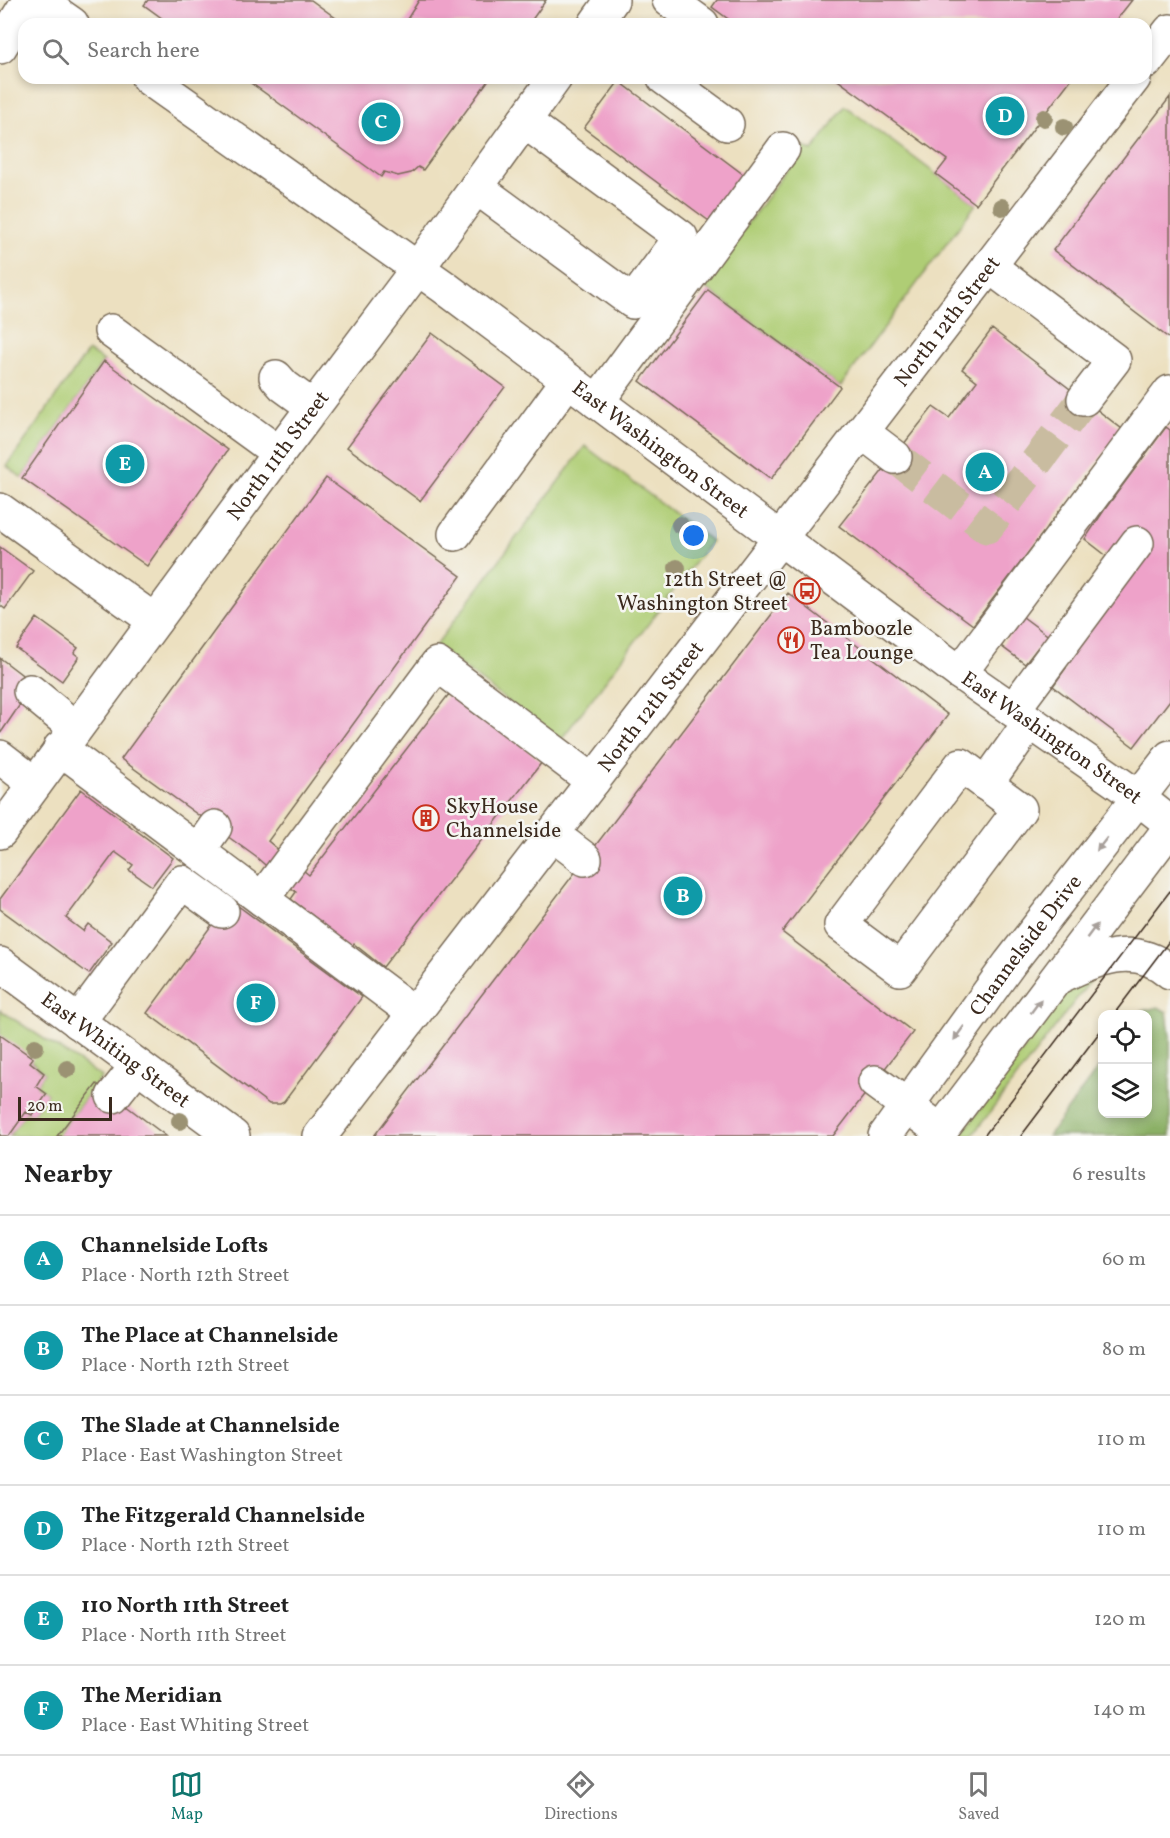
<!DOCTYPE html>
<html lang="en">
<head>
<meta charset="utf-8">
<style>
  :root { --surface:#fff; --page:#f2f2f2; --text:#222; --muted:#767676; --line:#e0e0e0; --accent:#0f766e }
  body { margin:0; font-family:Vollkorn,serif; background:var(--page); color:var(--text) }
  .controls { position:absolute; right:18px; bottom:18px; display:grid; overflow:hidden; border-radius:12px; box-shadow:0 3px 9px #0003 }
  .controls button { width:54px; height:54px; display:grid; place-items:center; padding:0; border:0; border-bottom:2px solid var(--line); background:var(--surface); color:var(--text); font:30px sans-serif }
  .scale { position:absolute; left:18px; bottom:15px; width:94px; box-sizing:border-box; padding-left:6px; border:3px solid #3b2a1e; border-top:0; font-size:16px; line-height:21px; white-space:nowrap; color:#3b2a1e; -webkit-text-stroke:4px #f6f6f2; paint-order:stroke }
  .you { position:absolute; left:694px; top:536px; width:21px; height:21px; margin:-15px; border:4px solid #fff; border-radius:50%; background:#1a73e8; box-shadow:0 0 0 9px #1a73e833 }
  .badge { display:grid; place-items:center; width:39px; height:39px; border-radius:50%; background:var(--accent); color:#fff; font-size:20px; font-weight:700 }
  .pin { position:absolute; translate:-50% -50%; border:3px solid #fff; box-shadow:0 2px 6px #0006 }
  .list { margin:0; padding:0; list-style:none }
  h2 { display:flex; justify-content:space-between; align-items:center; height:78px; margin:0; padding:0 24px; font-size:26px }
  h2 small { font-size:20px; font-weight:400; color:var(--muted) }
  .list li { display:grid; grid-template-columns:39px 1fr auto; gap:18px; align-items:center; box-sizing:border-box; height:90px; padding:0 24px; border-top:2px solid var(--line) }
  .list b { display:block; font-size:22px; white-space:nowrap }
  .list p { margin:0; font-size:20px; white-space:nowrap; color:var(--muted) }
  .list em { font-size:20px; font-style:normal; color:var(--muted) }
  .icon { flex:none; width:33px; height:33px; fill:none; stroke:currentColor; stroke-width:2; stroke-linecap:round; stroke-linejoin:round }
  .map { position:relative; flex:none; width:1170px; height:1136px; overflow:hidden }
  .search { position:absolute; background:var(--surface); box-shadow:0 3px 9px #0003; left:18px; right:18px; top:18px; height:66px; display:flex; align-items:center; gap:15px; box-sizing:border-box; padding:0 21px; border-radius:18px; color:var(--muted); font-size:22px }
  .sheet { height:618px; background:var(--surface) }
  nav { display:flex; justify-content:space-around; align-items:center; box-sizing:border-box; height:84px; border-top:2px solid var(--line); background:var(--surface); font-size:16px; color:var(--muted) }
  nav a { display:grid; justify-items:center; gap:3px }
  nav .on { color:var(--accent) }
  .map>svg:first-child { display:block }
</style>
</head>
<body>
<div class="map">
<svg width="1170" height="1136" viewBox="0 0 1170 1136">
  <rect width="100%" height="100%" fill="#f6f6f2"/>
  <filter id="ink" filterUnits="userSpaceOnUse"><feTurbulence type="fractalNoise" baseFrequency=".0167" numOctaves="2"/><feDisplacementMap in="SourceGraphic" scale="12" xChannelSelector="R" yChannelSelector="G"/><feConvolveMatrix kernelMatrix="1 2 1 2 8 2 1 2 1" color-interpolation-filters="sRGB"/></filter>
  <filter id="wash" filterUnits="userSpaceOnUse"><feTurbulence type="fractalNoise" baseFrequency=".008" numOctaves="4" result="noise"/><feDisplacementMap in="SourceGraphic" scale="24" xChannelSelector="R" yChannelSelector="G"/><feGaussianBlur stdDeviation="1.35" result="paint"/><feColorMatrix in="noise" values="0 0 0 0 0 0 0 0 0 0 0 0 0 0 0 0 0 1.4 0 .05"/><feComposite in="paint" operator="in"/></filter>
  <g filter="url(#wash)">
    <rect width="100%" height="100%" fill="#ece0c0"/>
    <path fill="#afcd75" stroke="#757c4a" stroke-width="1.5" d="M 845,106 L 976,204 L 840,387 L 702,285 L 804,147 L 812,151 Z
      M 88,351 L 104,361 L 22,478 L 7,466 Z
      M 585,446 L 711,541 L 560,741 L 435,646 Z
      M 1097,972 L 972,1136 L 960,1136 L 1067,990 Z
      M 0,1010 L 102,1077 L 57,1136 L 9,1136 L 26,1112 L 32,1115 L 47,1094 L 36,1086 L 44,1073 L 0,1035 Z"/>
    <path fill="#8bb066" stroke="#636d42" stroke-width="1.5" d="M 1158,1007 L 1167,1012 L 1170,1037 L 1170,1136 L 1048,1136 L 1102,1063 L 1102,1114 L 1148,1114 L 1148,1014 L 1139,1014 L 1142,1011 Z"/>
    <g id="blocks">
      <path fill="#eea2c9" d="M 148,0 L 311,0 L 344,24 L 170,24 L 144,5 Z
        M 419,0 L 546,0 L 529,24 L 404,24 Z
        M 717,0 L 1132,0 L 1113,24 L 735,24 L 712,7 Z
        M 244,78 L 490,78 L 423,170 L 418,167 L 411,173 L 398,176 L 384,172 L 381,177 Z
        M 835,78 L 1072,78 L 976,204 L 936,174 L 947,160 Z
        M 619,81 L 744,175 L 709,221 L 584,128 Z
        M 1170,97 L 1170,339 L 1053,250 Z
        M 708,290 L 840,387 L 771,479 L 640,381 Z
        M 992,329 L 1122,429 L 973,625 L 839,526 L 933,407 L 949,418 L 977,381 L 962,369 Z
        M 432,333 L 505,387 L 420,501 L 347,447 Z
        M 104,361 L 228,450 L 147,566 L 22,478 Z
        M 1166,427 L 1170,430 L 1170,700 L 1134,747 L 1053,686 L 1066,668 L 1038,647 L 1025,664 L 1001,646 L 1023,617 L 1069,651 L 1108,557 L 1085,539 L 1105,509 Z
        M 326,478 L 461,576 L 268,841 L 309,875 L 449,694 L 479,717 L 484,711 L 542,762 L 383,967 L 354,944 L 348,951 L 317,927 L 321,922 L 291,899 L 296,892 L 256,857 L 121,759 Z
        M 0,547 L 33,571 L 5,609 L 0,605 Z
        M 788,593 L 948,715 L 782,932 L 913,1032 L 833,1136 L 374,1136 Z
        M 37,618 L 78,648 L 74,653 L 79,657 L 62,681 L 16,648 Z
        M 0,658 L 34,684 L 0,734 Z
        M 81,789 L 173,858 L 152,886 L 129,870 L 133,865 L 115,852 L 66,918 L 83,931 L 88,924 L 112,942 L 89,974 L 0,909 L 0,899 Z
        M 230,900 L 362,997 L 284,1102 L 280,1104 L 269,1104 L 147,1013 Z
        M 0,1035 L 33,1058 L 30,1062 L 44,1073 L 36,1086 L 47,1094 L 32,1115 L 26,1112 L 9,1136 L 0,1136 Z
        M 97,1084 L 166,1136 L 57,1136 Z"/>
    </g>
  </g>
  <g filter="url(#ink)">
    <use href="#blocks" fill-opacity="0" stroke="#796a57" stroke-width="1.5"/>
    <g fill="none" stroke-linecap="round" stroke-linejoin="round">
      <path stroke="#c9bca0" stroke-width="33" stroke-dasharray="33 16" stroke-linecap="butt" d="M 895,457 L 987,527 L 1084,399"/>
      <g stroke="#796a57" stroke-width="36">
        <g id="minor">
          <path d="M 38,0 L 72,24"/>
          <path d="M 669,0 L 702,24"/>
          <path d="M 595,24 L 612,0"/>
          <path d="M 1146,62 L 1170,31"/>
          <path id="s1" d="M 148,78 L 444,287 L 960,673 L 1124,787 L 1170,823"/>
          <path d="M 664,78 L 727,124"/>
          <path d="M 476,187 L 633,302 L 681,237 L 524,121"/>
          <path d="M 989,266 L 1114,360 L 1084,399"/>
          <path d="M 111,331 L 279,453"/>
          <path d="M 276,377 L 284,386 L 313,407"/>
          <path d="M 597,402 L 783,149"/>
          <path d="M 862,432 L 895,457"/>
          <path d="M 0,510 L 155,621"/>
          <path d="M 455,534 L 568,380"/>
          <path d="M 960,673 L 1170,392"/>
          <path d="M 30,691 L 75,728"/>
          <path d="M 1013,710 L 1137,543"/>
          <path d="M 60,748 L 414,1013"/>
          <path d="M 0,757 L 35,784"/>
          <path d="M 961,765 L 1020,809 L 900,969 L 841,925 Z"/>
          <path d="M 986,784 L 1030,722"/>
          <path id="s2" d="M 0,832 L 279,453 L 418,268 L 555,78"/>
          <path d="M 552,834 L 585,859"/>
          <path d="M 198,851 L 215,827"/>
          <path d="M 262,899 L 437,664 L 593,781"/>
          <path id="s3" d="M 0,964 L 233,1136"/>
          <path d="M 78,1022 L 182,882 L 222,911"/>
          <path d="M 875,1082 L 941,1131"/>
          <path d="M 113,1096 L 137,1066"/>
          <path id="s4" d="M 320,1136 L 1134,78"/>
        </g>
      </g>
      <g stroke="#796a57" stroke-width="36">
        <g id="major">
          <path d="M 0,47 L 29,0"/>
          <path d="M 1059,977 C 1095,959 1135,941 1170,972"/>
          <path id="s5" d="M 885,1136 L 1010,963 L 1170,757"/>
          <path d="M 937,1136 L 1170,828"/>
        </g>
      </g>
      <use href="#minor" stroke="#fff" stroke-width="33"/>
      <use href="#major" stroke="#fff" stroke-width="33"/>
      <path stroke="#3b2a1e" stroke-width="1.5" d="M 1114,1014 L 1170,940
        M 984,1136 L 1170,891
        M 1021,1136 L 1102,1029"/>
    </g>
    <g fill="#9b9273">
      <circle cx="1044" cy="118" r="9"/>
      <circle cx="1064" cy="127" r="9"/>
      <circle cx="1002" cy="207" r="9"/>
      <circle cx="680" cy="525" r="9"/>
      <circle cx="677" cy="568" r="9"/>
      <circle cx="35" cy="1047" r="9"/>
      <circle cx="67" cy="1069" r="9"/>
      <circle cx="180" cy="1121" r="9"/>
    </g>
    <defs><path id="oneway-solid" d="M-6-.8H1V-3.2L6.5 0L1 3.2V.8H-6Z" transform="scale(1.5)"/></defs>
    <g fill="#a79f9a">
      <use href="#oneway-solid" transform="translate(1102 844) rotate(128)"/>
      <use href="#oneway-solid" transform="translate(1092 931) rotate(-53)"/>
      <use href="#oneway-solid" transform="translate(1036 1006) rotate(-53)"/>
      <use href="#oneway-solid" transform="translate(959 1033) rotate(126)"/>
    </g>
  </g>
  <defs>
    <g id="bus-ring" transform="scale(1.35)"><circle r="9.5" fill="#f6f6f2" stroke="#c8321e" stroke-width="1.5"/><path d="M-5-6H5V4H4V6H2V4H-2V6H-4V4H-5ZM-3.5-4V0h7V-4ZM-3.5 1.2v1.5H-2V1.2ZM2 1.2v1.5H3.5V1.2Z" fill="#c8321e"/></g>
    <g id="restaurant-ring" transform="scale(1.35)"><circle r="9.5" fill="#f6f6f2" stroke="#c8321e" stroke-width="1.5"/><path d="M-5-6h1v4h1v-4h1v4h1v-4h1v5L-1.5 .5V6h-2V.5L-5-1ZM5-6V6H3V1.5H1.5Q1.5-4 5-6Z" fill="#c8321e"/></g>
    <g id="building-ring" transform="scale(1.35)"><circle r="9.5" fill="#f6f6f2" stroke="#c8321e" stroke-width="1.5"/><path d="M-4-6H4V6H1V3H-1V6H-4ZM-2.5-4.3h1.7v1.8h-1.7ZM.8-4.3h1.7v1.8H.8ZM-2.5-1h1.7V.8h-1.7ZM.8-1h1.7V.8H.8Z" fill="#c8321e"/></g>
  </defs>
  <g fill-rule="evenodd">
    <use href="#bus-ring" x="807" y="591"/>
    <use href="#restaurant-ring" x="791" y="640"/>
    <use href="#building-ring" x="426" y="818"/>
  </g>
  <g text-anchor="middle" stroke-width="5" stroke-linejoin="round" paint-order="stroke">
    <g font-size="21" fill="#3b2a1e" stroke="#f6f6f2">
      <text dy="7" stroke="none"><textPath href="#s4" startOffset="1028">North 12th Street</textPath></text>
      <text dy="7" stroke="none"><textPath href="#s1" startOffset="633">East Washington Street</textPath></text>
      <text dy="7" stroke="none"><textPath href="#s2" startOffset="468">North 11th Street</textPath></text>
      <text dy="7" stroke="none"><textPath href="#s4" startOffset="542">North 12th Street</textPath></text>
      <text dy="7" stroke="none"><textPath href="#s1" startOffset="1119">East Washington Street</textPath></text>
      <text dy="7" stroke="none"><textPath href="#s5" startOffset="237">Channelside Drive</textPath></text>
      <text dy="7" stroke="none"><textPath href="#s3" startOffset="144">East Whiting Street</textPath></text>
    </g>
    <g font-size="21" fill="#3b2a1e" stroke="#f6f6f2" text-anchor="start">
      <text x="788" y="586" text-anchor="end">12th Street @<tspan x="788" dy="24">Washington Street</tspan></text>
      <text x="810" y="635">Bamboozle<tspan x="810" dy="24">Tea Lounge</tspan></text>
      <text x="446" y="813">SkyHouse<tspan x="446" dy="24">Channelside</tspan></text>
    </g>
  </g>
</svg>
<div class="controls">
<button><svg class="icon" aria-label="locate" viewBox="0 0 24 24"><circle cx="12" cy="12" r="6"/><path d="M12 2v4M12 18v4M2 12h4M18 12h4"/></svg></button>
<button><svg class="icon" aria-label="layers" viewBox="0 0 24 24"><path d="M12 4l9 5-9 5-9-5zM3 14l9 5 9-5"/></svg></button>
</div>
<div class="scale">20 m</div>
<div class="you"></div>
<div class="pin badge" style="left:985px;top:472px;background:#0f9aa8">A</div>
<div class="pin badge" style="left:683px;top:896px;background:#0f9aa8">B</div>
<div class="pin badge" style="left:381px;top:122px;background:#0f9aa8">C</div>
<div class="pin badge" style="left:1005px;top:116px;background:#0f9aa8">D</div>
<div class="pin badge" style="left:125px;top:464px;background:#0f9aa8">E</div>
<div class="pin badge" style="left:256px;top:1003px;background:#0f9aa8">F</div>
<div class="search"><svg class="icon" aria-label="search" viewBox="0 0 24 24"><circle cx="10" cy="10" r="6"/><path d="M15 15l6 6"/></svg>Search here</div>
</div>
<section class="sheet">
<h2>Nearby<small>6 results</small></h2>
<ul class="list">
<li><span class="badge" style="background:#0f9aa8">A</span><div><b>Channelside Lofts</b><p>Place · North 12th Street</p></div><em>60 m</em></li>
<li><span class="badge" style="background:#0f9aa8">B</span><div><b>The Place at Channelside</b><p>Place · North 12th Street</p></div><em>80 m</em></li>
<li><span class="badge" style="background:#0f9aa8">C</span><div><b>The Slade at Channelside</b><p>Place · East Washington Street</p></div><em>110 m</em></li>
<li><span class="badge" style="background:#0f9aa8">D</span><div><b>The Fitzgerald Channelside</b><p>Place · North 12th Street</p></div><em>110 m</em></li>
<li><span class="badge" style="background:#0f9aa8">E</span><div><b>110 North 11th Street</b><p>Place · North 11th Street</p></div><em>120 m</em></li>
<li><span class="badge" style="background:#0f9aa8">F</span><div><b>The Meridian</b><p>Place · East Whiting Street</p></div><em>140 m</em></li>
</ul>
</section>
<nav>
<a class="on"><svg class="icon" aria-label="map" viewBox="0 0 24 24"><path d="M3 6l6-2 6 2 6-2v14l-6 2-6-2-6 2zM9 4v14M15 6v14"/></svg>Map</a>
<a><svg class="icon" aria-label="directions" viewBox="0 0 24 24"><path d="M12 3l9 9-9 9-9-9zM9 14v-3h6M13 9l2 2-2 2"/></svg>Directions</a>
<a><svg class="icon" aria-label="saved" viewBox="0 0 24 24"><path d="M7 4h10v16l-5-4-5 4z"/></svg>Saved</a>
</nav>
</body>
</html>
